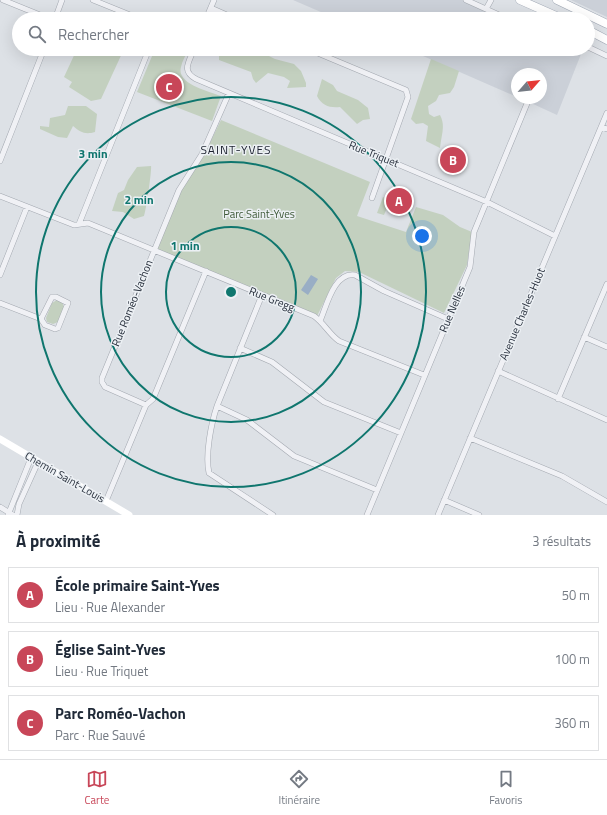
<!DOCTYPE html>
<html lang="fr">
<head>
<meta charset="utf-8">
<style>
  :root { --surface:#fff; --page:#f6f6f7; --text:#1f2937; --muted:#747a83; --line:#e0e1e3; --accent:#c84658 }
  body { margin:0; font-family:"Titillium Web",sans-serif; background:var(--page); color:var(--text) }
  .compass { position:absolute; left:511px; top:68px; width:36px; height:36px; border-radius:50%; background:var(--surface); box-shadow:0 4px 16px #0002; rotate:62deg }
  .you { position:absolute; left:422px; top:236px; width:14px; height:14px; margin:-10px; border:3px solid #fff; border-radius:50%; background:#1a73e8; box-shadow:0 0 0 6px #1a73e833 }
  .badge { display:grid; place-items:center; width:26px; height:26px; border-radius:50%; background:var(--accent); color:#fff; font-size:13px; font-weight:700 }
  .pin { position:absolute; translate:-50% -50%; border:2px solid #fff; box-shadow:0 1px 4px #0006 }
  .list { margin:0; padding:0; list-style:none }
  h2 { display:flex; justify-content:space-between; align-items:center; height:52px; margin:0; padding:0 16px; font-size:17px }
  h2 small { font-size:13px; font-weight:400; color:var(--muted) }
  .list li { display:grid; grid-template-columns:26px 1fr auto; gap:12px; align-items:center; box-sizing:border-box; height:56px; margin:0 8px 8px; padding:0 8px; border:1px solid var(--line); border-radius:0px }
  .list b { display:block; font-size:15px; white-space:nowrap }
  .list p { margin:0; font-size:13px; white-space:nowrap; color:var(--muted) }
  .list em { font-size:13px; font-style:normal; color:var(--muted) }
  .icon { flex:none; width:22px; height:22px; fill:none; stroke:currentColor; stroke-width:2; stroke-linecap:round; stroke-linejoin:round }
  .map { position:relative; flex:none; width:607px; height:515px; overflow:hidden }
  .search { position:absolute; background:var(--surface); box-shadow:0 4px 16px #0002; left:12px; right:12px; top:12px; height:44px; display:flex; align-items:center; gap:10px; box-sizing:border-box; padding:0 14px; border-radius:22px; color:var(--muted); font-size:15px }
  .sheet { height:244px; background:var(--surface) }
  nav { display:flex; justify-content:space-around; align-items:center; box-sizing:border-box; height:56px; border-top:1px solid var(--line); background:var(--surface); font-size:11px; color:var(--muted) }
  nav a { display:grid; justify-items:center; gap:2px }
  nav .on { color:var(--accent) }
  .map>svg:first-child { display:block }
</style>
</head>
<body>
<div class="map">
<svg width="607" height="515" viewBox="0 0 607 515">
  <rect width="100%" height="100%" fill="#dde1e6"/>
  <path fill="#cbd0d8" d="M 293,0 L 466,0 L 508,19 L 337,19 Z
    M 571,0 L 607,0 L 607,17 Z
    M 407,49 L 583,49 L 557,115 L 520,98 L 541,98 L 541,74 L 517,74 L 517,97 Z"/>
  <path fill="#c3d0bf" d="M 77,49 L 124,49 L 101,99 L 91,101 L 69,87 L 72,82 L 64,77 Z
    M 155,49 L 189,49 C 186,55 182,61 181,67 C 176,84 209,91 221,96 L 212,121 L 137,92 Z
    M 227,49 L 255,49 L 275,59 L 294,64 L 301,71 L 306,83 L 306,87 L 287,88 L 290,81 L 284,77 L 268,73 L 256,83 L 253,79 L 251,72 L 219,60 L 219,55 Z
    M 431,59 L 459,71 L 454,87 L 450,93 L 439,95 L 436,101 L 428,106 L 429,114 L 434,117 L 440,115 C 446,126 441,136 440,148 L 426,141 L 428,126 L 423,123 L 416,124 L 411,119 Z
    M 322,79 L 333,85 L 337,91 L 358,100 L 368,108 L 370,119 L 363,120 L 357,124 L 340,107 C 330,108 322,106 317,96 Z
    M 68,106 L 86,106 L 97,114 L 95,132 C 85,135 80,132 73,126 L 67,138 L 58,137 L 40,129 L 40,126 L 49,127 L 50,118 L 65,115 Z
    M 221,120 L 370,182 L 357,216 L 406,232 L 416,207 L 443,215 L 460,227 L 472,232 L 467,265 L 444,313 L 359,272 L 345,271 L 336,278 L 317,316 L 155,249 L 177,196 L 204,155 Z
    M 151,166 C 152,169 146,212 144,216 L 134,219 L 123,212 L 112,211 L 118,193 L 124,190 L 128,180 L 137,167 Z
    M 383,197 L 390,200 L 384,215 L 377,213 Z
    M 57,300 L 62,302 L 64,307 L 58,322 L 53,324 L 47,322 L 46,318 L 52,303 Z"/>
  <path fill="#99aec5" d="M 311,275 L 318,279 L 308,295 L 301,290 Z"/>
  <g fill="none" stroke-linecap="round" stroke-linejoin="round">
    <g stroke="#a3a8b0" stroke-width="6">
      <path id="street" d="M 3,0 L 50,19
        M 93,0 L 140,19
        M 466,0 L 508,19
        M 211,8 L 236,19
        M 486,9 L 491,0
        M 55,19 L 62,0
        M 206,19 L 214,0
        M 588,47 L 607,56
        M 194,49 C 189,62 181,71 196,79 L 487,202 L 555,236
        M 308,49 L 406,90 L 408,97 L 372,198
        M 601,127 L 607,129
        M 0,161 L 44,49
        M 0,196 L 74,225 L 88,223 L 314,316 C 324,323 329,334 339,341 L 424,375
        M 79,224 L 149,49
        M 0,275 L 27,207
        M 262,295 L 217,406 C 211,424 205,455 209,473 L 273,515
        M 0,303 L 41,319 L 45,325 L 55,329 L 58,328 L 68,303 L 56,297 L 52,297 L 41,319
        M 320,321 C 327,305 334,272 355,275 L 384,291 L 448,319
        M 584,337 L 607,347
        M 240,348 L 272,362 L 324,402 L 401,433
        M 498,371 L 607,420
        M 558,399 L 607,284
        M 146,405 L 105,387 L 102,382 L 102,378 L 179,190 L 202,154 L 229,93
        M 217,406 L 247,420 L 294,456 L 377,490
        M 470,438 L 562,476 L 607,502
        M 444,500 L 479,515
        M 106,501 L 146,405 L 153,399 L 206,271
        M 0,507 L 13,515
        M 8,515 L 31,458
        M 17,515 L 19,504 L 38,462
        M 367,515 L 470,267 L 474,232 L 528,101
        M 438,515 L 607,113"/>
    </g>
    <g stroke="#9da5b2" stroke-width="9">
      <path id="primary" d="M 520,0 L 563,19
        M 557,0 L 607,24
        M 588,30 L 607,40"/>
    </g>
    <use href="#street" stroke="#f0f1f5" stroke-width="5"/>
    <path stroke="#fff" stroke-width="7" d="M 0,439 L 129,515"/>
    <use href="#primary" stroke="#fff" stroke-width="8"/>
  </g>
  <g fill="none" stroke="#0f766e" stroke-width="2">
    <circle cx="231" cy="292" r="65"/>
    <circle cx="231" cy="292" r="130"/>
    <circle cx="231" cy="292" r="195"/>
  </g>
  <g text-anchor="middle" stroke-width="3" stroke-linejoin="round" paint-order="stroke">
    <g font-size="11" fill="#272f3c" stroke="#ecf0f4">
      <text transform="translate(374 154) rotate(22)" y="4">Rue Triquet</text>
      <text transform="translate(272 299) rotate(22)" y="4">Rue Gregg</text>
      <text transform="translate(132 303) rotate(-68)" y="4">Rue Roméo-Vachon</text>
      <text transform="translate(452 309) rotate(-67)" y="4">Rue Nelles</text>
      <text transform="translate(522 314) rotate(-67)" y="4">Avenue Charles-Huot</text>
      <text transform="translate(65 477) rotate(30)" y="4">Chemin Saint-Louis</text>
    </g>
    <g font-size="11" fill="#3b5735" stroke="#ecf0f4">
      <text x="259" y="218">Parc Saint-Yves</text>
    </g>
    <g font-size="12" letter-spacing="1" fill="#1a202d" stroke="#ecf0f4">
      <text x="236" y="154">SAINT-YVES</text>
    </g>
  </g>
  <circle cx="231" cy="292" r="6" fill="#0f766e" stroke="#ecf0f4" stroke-width="2"/>
  <g font-size="12" text-anchor="middle" font-weight="bold" fill="#0f766e" stroke="#ecf0f4" stroke-width="3" stroke-linejoin="round" paint-order="stroke">
    <text x="93" y="158">3 min</text>
    <text x="139" y="204">2 min</text>
    <text x="185" y="250">1 min</text>
  </g>
</svg>
<svg class="compass" viewBox="-18 -18 36 36"><path d="M0-13l5 13h-10z" fill="#e53935"/><path d="M0 13l5-13h-10z" fill="#747a83"/></svg>
<div class="you"></div>
<div class="pin badge" style="left:399px;top:201px">A</div>
<div class="pin badge" style="left:453px;top:160px">B</div>
<div class="pin badge" style="left:169px;top:87px">C</div>
<div class="search"><svg class="icon" aria-label="search" viewBox="0 0 24 24"><circle cx="10" cy="10" r="6"/><path d="M15 15l6 6"/></svg>Rechercher</div>
</div>
<section class="sheet">
<h2>À proximité<small>3 résultats</small></h2>
<ul class="list">
<li><span class="badge">A</span><div><b>École primaire Saint-Yves</b><p>Lieu · Rue Alexander</p></div><em>50 m</em></li>
<li><span class="badge">B</span><div><b>Église Saint-Yves</b><p>Lieu · Rue Triquet</p></div><em>100 m</em></li>
<li><span class="badge">C</span><div><b>Parc Roméo-Vachon</b><p>Parc · Rue Sauvé</p></div><em>360 m</em></li>
</ul>
</section>
<nav>
<a class="on"><svg class="icon" aria-label="map" viewBox="0 0 24 24"><path d="M3 6l6-2 6 2 6-2v14l-6 2-6-2-6 2zM9 4v14M15 6v14"/></svg>Carte</a>
<a><svg class="icon" aria-label="directions" viewBox="0 0 24 24"><path d="M12 3l9 9-9 9-9-9zM9 14v-3h6M13 9l2 2-2 2"/></svg>Itinéraire</a>
<a><svg class="icon" aria-label="saved" viewBox="0 0 24 24"><path d="M7 4h10v16l-5-4-5 4z"/></svg>Favoris</a>
</nav>
</body>
</html>
